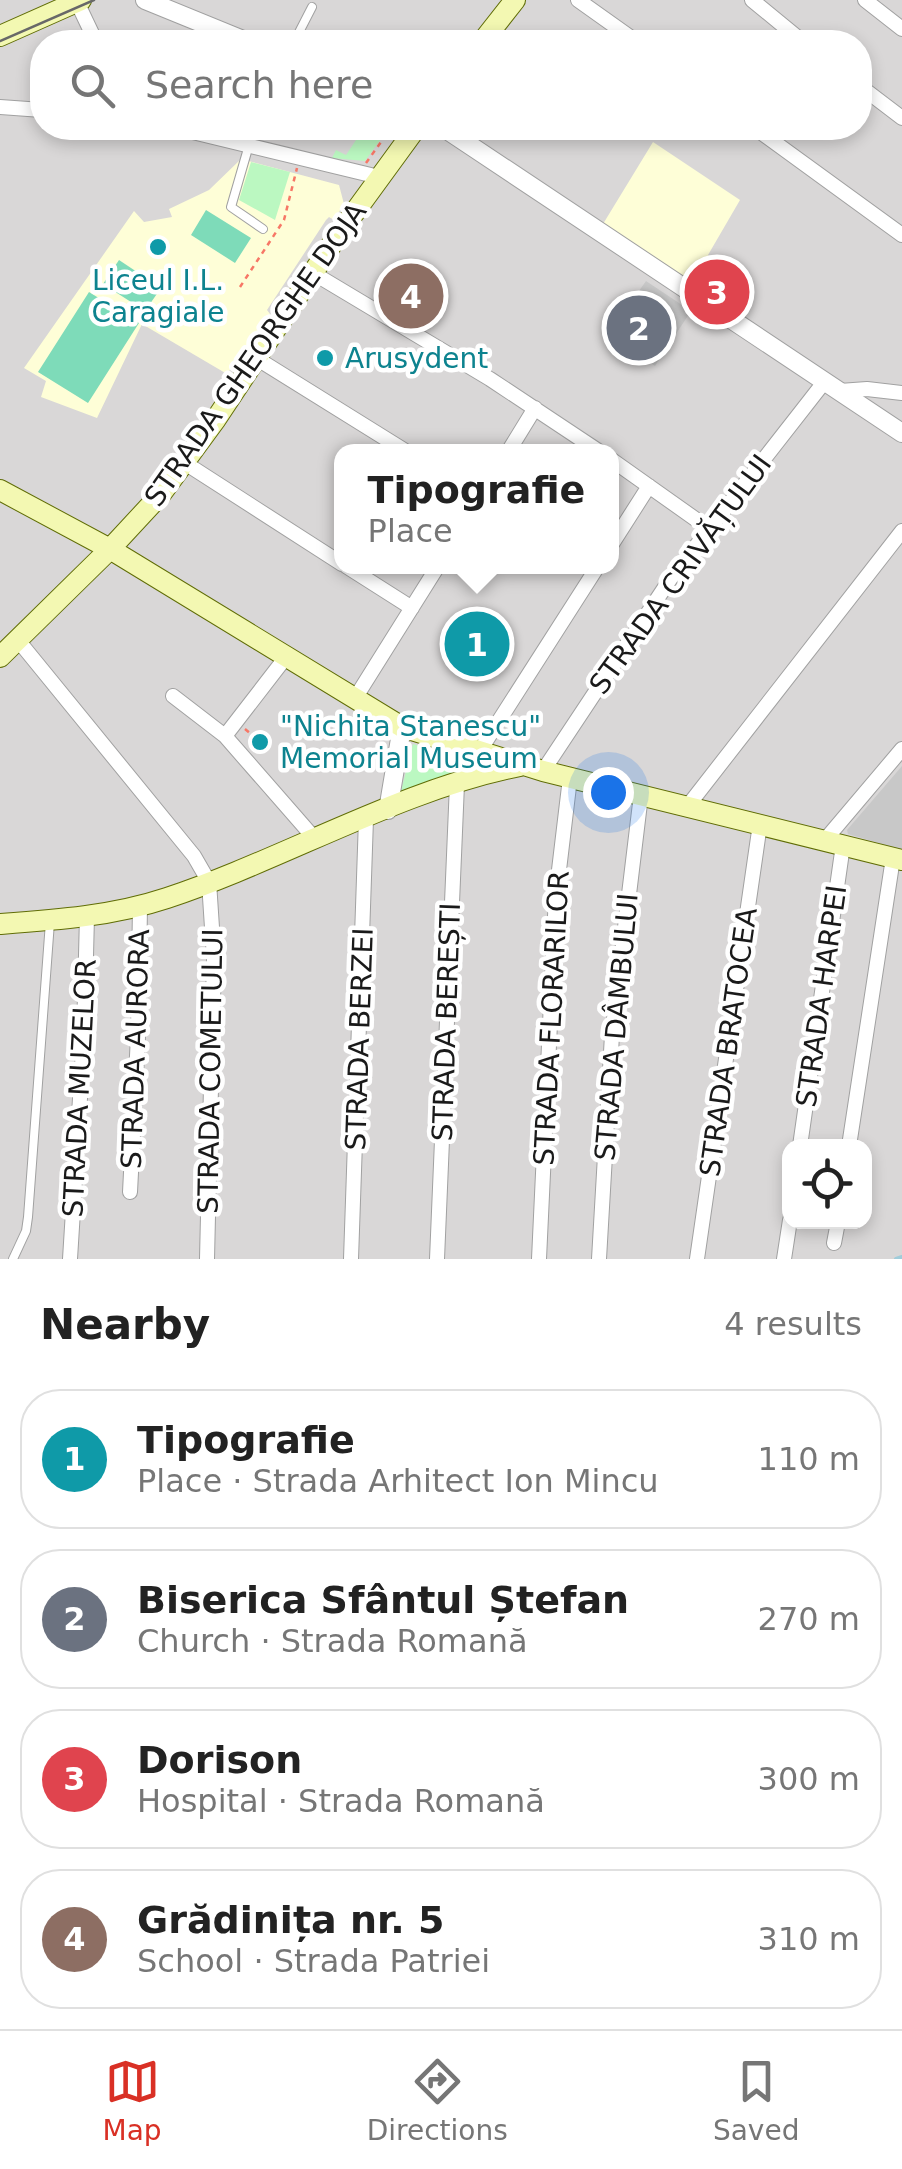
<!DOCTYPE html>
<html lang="en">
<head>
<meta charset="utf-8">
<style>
  :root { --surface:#fff; --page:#f6f6f6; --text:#222; --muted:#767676; --line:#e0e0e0; --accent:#d93025 }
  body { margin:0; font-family:"DejaVu Sans",sans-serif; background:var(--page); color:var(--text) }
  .controls { position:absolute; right:30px; bottom:30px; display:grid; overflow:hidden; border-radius:20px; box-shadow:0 5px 15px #0003 }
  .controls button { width:90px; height:90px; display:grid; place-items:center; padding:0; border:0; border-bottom:2px solid var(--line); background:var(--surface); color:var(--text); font:50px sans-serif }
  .you { position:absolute; left:608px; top:792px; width:35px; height:35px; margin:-25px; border:8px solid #fff; border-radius:50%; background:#1a73e8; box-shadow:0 0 0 15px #1a73e833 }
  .badge { display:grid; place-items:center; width:65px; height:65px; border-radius:50%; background:var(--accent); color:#fff; font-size:32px; font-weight:700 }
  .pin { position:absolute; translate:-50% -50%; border:5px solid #fff; box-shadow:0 2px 10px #0006 }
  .popup { position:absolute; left:334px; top:444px; width:285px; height:130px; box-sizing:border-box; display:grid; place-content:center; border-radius:20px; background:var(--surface); filter:drop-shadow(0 2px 8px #0005); font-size:32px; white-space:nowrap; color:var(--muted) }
  .popup b { font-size:38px; color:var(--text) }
  .popup::after { content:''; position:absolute; left:50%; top:100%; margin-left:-20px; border:20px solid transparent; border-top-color:var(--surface) }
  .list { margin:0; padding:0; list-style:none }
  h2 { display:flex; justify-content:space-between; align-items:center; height:130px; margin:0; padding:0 40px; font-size:42px }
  h2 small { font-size:32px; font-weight:400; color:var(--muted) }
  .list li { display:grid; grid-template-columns:65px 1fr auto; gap:30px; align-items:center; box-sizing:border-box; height:140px; margin:0 20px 20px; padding:0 20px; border:2px solid var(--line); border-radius:40px }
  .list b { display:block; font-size:38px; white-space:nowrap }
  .list p { margin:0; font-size:32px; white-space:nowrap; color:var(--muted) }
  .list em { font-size:32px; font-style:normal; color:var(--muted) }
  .icon { flex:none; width:55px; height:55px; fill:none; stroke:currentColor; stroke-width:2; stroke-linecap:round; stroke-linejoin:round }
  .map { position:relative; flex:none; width:902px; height:1259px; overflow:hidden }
  .search { position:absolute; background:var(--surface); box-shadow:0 5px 15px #0003; left:30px; right:30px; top:30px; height:110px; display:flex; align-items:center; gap:25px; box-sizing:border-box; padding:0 35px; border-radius:40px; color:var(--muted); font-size:38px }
  .sheet { height:770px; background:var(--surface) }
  nav { display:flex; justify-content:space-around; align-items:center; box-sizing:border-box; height:140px; border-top:2px solid var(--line); background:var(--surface); font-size:28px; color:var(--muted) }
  nav a { display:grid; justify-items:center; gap:5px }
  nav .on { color:var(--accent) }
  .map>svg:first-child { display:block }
</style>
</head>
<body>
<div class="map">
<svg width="902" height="1259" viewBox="0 0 902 1259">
  <rect width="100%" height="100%" fill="#ece8e0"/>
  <path fill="#d9d7d7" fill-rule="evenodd" d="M 0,0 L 902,0 L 902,1259 L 0,1259 ZM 42,42 L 860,42 L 860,128 L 42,128 ZM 342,452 L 612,452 L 612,566 L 342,566 ZM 790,1146 L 864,1146 L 864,1222 L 790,1222 Z"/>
  <path fill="#fefed7" d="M 653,142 L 740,200 L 708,255 L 712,259 L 694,286 L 603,224 Z
    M 241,159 L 339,185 L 344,204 L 334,220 L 329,217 L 326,220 L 267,310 L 270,314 L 227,374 L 142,324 L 97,418 L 41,397 L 46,381 L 24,368 L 134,211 L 144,222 L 172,217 L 169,209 L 209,190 Z
    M 426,264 L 438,277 L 408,326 L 383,310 Z"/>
  <path fill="#c8c8c8" d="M 646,281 L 691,311 L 655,366 L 609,334 Z
    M 902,766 L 902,850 L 848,834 L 847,830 Z"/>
  <path fill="#bbf8c1" d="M 364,128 L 389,128 L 365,161 L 332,158 L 336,150 L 346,155 Z
    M 251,162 L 290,172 L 275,220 L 239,200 Z
    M 413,744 L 471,761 L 469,768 L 400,795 Z"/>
  <path fill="#7edbb9" d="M 206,210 L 251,238 L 235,263 L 191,235 Z
    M 119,260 L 161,288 L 145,311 L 103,284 Z
    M 89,292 L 139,323 L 88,403 L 38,372 Z"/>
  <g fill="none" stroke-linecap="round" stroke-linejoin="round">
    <path stroke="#a0ccda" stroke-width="4" d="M 896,1259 L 902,1257"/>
    <g stroke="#a1a1a1" stroke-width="10">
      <path id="service" d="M 294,42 L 312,7
        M 249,145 L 231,207 L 263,229
        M 13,1259 L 26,1231 L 28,1217 L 50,922"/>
    </g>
    <g stroke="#a1a1a1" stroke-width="16">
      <path id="minor" d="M 578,0 L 637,42
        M 752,0 L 803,42
        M 865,0 L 902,29
        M 77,2 L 96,42
        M 860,86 L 902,118
        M 0,107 L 42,110
        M 176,128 L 379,177
        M 755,128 L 902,235
        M 313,273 L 490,379 L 600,452
        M 256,358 L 407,452
        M 840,391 L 867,389 L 902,393
        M 508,452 L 535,408
        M 612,460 L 708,528
        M 185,463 L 342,564
        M 612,544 L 649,486
        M 346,566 L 412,608
        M 17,639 L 194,856 L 209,882 L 214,958 L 207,1259
        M 173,696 L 225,736 L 315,839
        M 354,700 L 438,566
        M 225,736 L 286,657
        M 479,752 L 598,566
        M 543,771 L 671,578 L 825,381
        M 687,807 L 902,531
        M 825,840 L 902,749
        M 800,1146 L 843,845
        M 849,1146 L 893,858
        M 130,1192 L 138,1036 L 140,906
        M 834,1243 L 838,1222
        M 70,1259 L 84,1034 L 87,916
        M 351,1259 L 366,819
        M 437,1259 L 457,784
        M 539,1259 L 556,895 L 570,778
        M 599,1259 L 612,1035 L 641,795
        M 697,1259 L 760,824
        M 784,1259 L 790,1220"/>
    </g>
    <g stroke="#a1a1a1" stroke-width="20">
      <path id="tertiary" d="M 145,0 L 248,42
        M 444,128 L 902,433
        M 388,810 L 402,727"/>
    </g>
    <g stroke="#606d06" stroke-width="22">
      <path id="secondary" d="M 0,36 L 81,0
        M 482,42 L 515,0
        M 0,490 L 110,549 L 402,727 L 543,771 L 902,860
        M 0,657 L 110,549 L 161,494 L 216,419 L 338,235 L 416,128
        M 0,924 C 56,920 113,916 167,898 C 282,860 402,789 520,766"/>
    </g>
    <path stroke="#f77766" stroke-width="2.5" stroke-dasharray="5 5" stroke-linecap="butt" d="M 366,163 L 391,128
      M 240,287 L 284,220 L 297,168
      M 652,310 L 664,294
      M 245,729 L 256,738"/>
    <use href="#service" stroke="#fff" stroke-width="8"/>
    <use href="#minor" stroke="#fff" stroke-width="14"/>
    <use href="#tertiary" stroke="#fff" stroke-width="18"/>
    <use href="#secondary" stroke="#f3f8b2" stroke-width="20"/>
    <path stroke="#686868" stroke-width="2.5" d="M 0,41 L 94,0"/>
  </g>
  <g fill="#0f9aa8" stroke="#fff" stroke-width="4">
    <circle cx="158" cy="247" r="10"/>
    <circle cx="325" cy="358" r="10"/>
    <circle cx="260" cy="742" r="10"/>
  </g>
  <g text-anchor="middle" stroke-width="9" stroke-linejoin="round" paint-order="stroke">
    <g font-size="28" fill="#0d838f" stroke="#fff" text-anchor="start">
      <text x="158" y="290" text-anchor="middle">Liceul I.L.<tspan x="158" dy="32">Caragiale</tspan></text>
      <text x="345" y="368">Arusydent</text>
      <text x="280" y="736">"Nichita Stanescu"<tspan x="280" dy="32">Memorial Museum</tspan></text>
    </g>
    <g font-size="28" fill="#1a1a1a" stroke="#fff">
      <text transform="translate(255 354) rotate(-55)" y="10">STRADA GHEORGHE DOJA</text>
      <text transform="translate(680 574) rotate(-54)" y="10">STRADA CRIVĂȚULUI</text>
      <text transform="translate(821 996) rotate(-82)" y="10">STRADA HARPEI</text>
      <text transform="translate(551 1018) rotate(-87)" y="10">STRADA FLORARILOR</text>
      <text transform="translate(446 1022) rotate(-88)" y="10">STRADA BEREȘTI</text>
      <text transform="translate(616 1027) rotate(-85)" y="10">STRADA DÂMBULUI</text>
      <text transform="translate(359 1039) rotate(-88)" y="10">STRADA BERZEI</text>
      <text transform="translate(728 1042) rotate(-82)" y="10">STRADA BRATOCEA</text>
      <text transform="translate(135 1049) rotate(-88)" y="10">STRADA AURORA</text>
      <text transform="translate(210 1071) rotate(-89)" y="10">STRADA COMETULUI</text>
      <text transform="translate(79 1088) rotate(-87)" y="10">STRADA MUZELOR</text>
    </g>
  </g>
</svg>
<div class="controls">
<button><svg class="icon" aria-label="locate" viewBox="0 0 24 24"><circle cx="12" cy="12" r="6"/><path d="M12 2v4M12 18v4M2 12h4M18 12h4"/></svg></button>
</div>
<div class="you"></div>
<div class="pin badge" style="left:477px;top:644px;background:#0f9aa8">1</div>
<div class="popup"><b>Tipografie</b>Place</div>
<div class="pin badge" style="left:639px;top:328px;background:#6b7280">2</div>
<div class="pin badge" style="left:717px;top:292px;background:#e0444e">3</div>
<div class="pin badge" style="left:411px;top:296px;background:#8d6e63">4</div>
<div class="search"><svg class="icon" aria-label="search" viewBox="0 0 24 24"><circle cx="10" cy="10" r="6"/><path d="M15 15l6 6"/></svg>Search here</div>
</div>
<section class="sheet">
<h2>Nearby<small>4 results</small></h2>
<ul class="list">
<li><span class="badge" style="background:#0f9aa8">1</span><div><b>Tipografie</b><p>Place · Strada Arhitect Ion Mincu</p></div><em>110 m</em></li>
<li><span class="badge" style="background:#6b7280">2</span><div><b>Biserica Sfântul Ștefan</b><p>Church · Strada Romană</p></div><em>270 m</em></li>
<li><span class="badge" style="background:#e0444e">3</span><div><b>Dorison</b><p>Hospital · Strada Romană</p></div><em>300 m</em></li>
<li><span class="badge" style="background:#8d6e63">4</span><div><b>Grădinița nr. 5</b><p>School · Strada Patriei</p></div><em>310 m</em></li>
</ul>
</section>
<nav>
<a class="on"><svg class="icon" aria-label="map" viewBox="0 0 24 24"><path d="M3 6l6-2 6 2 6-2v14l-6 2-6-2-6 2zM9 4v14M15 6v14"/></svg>Map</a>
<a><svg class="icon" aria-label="directions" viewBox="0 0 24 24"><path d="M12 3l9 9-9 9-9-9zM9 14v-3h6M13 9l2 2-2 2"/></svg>Directions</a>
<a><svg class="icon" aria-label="saved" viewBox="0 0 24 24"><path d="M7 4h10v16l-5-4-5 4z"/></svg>Saved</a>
</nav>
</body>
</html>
